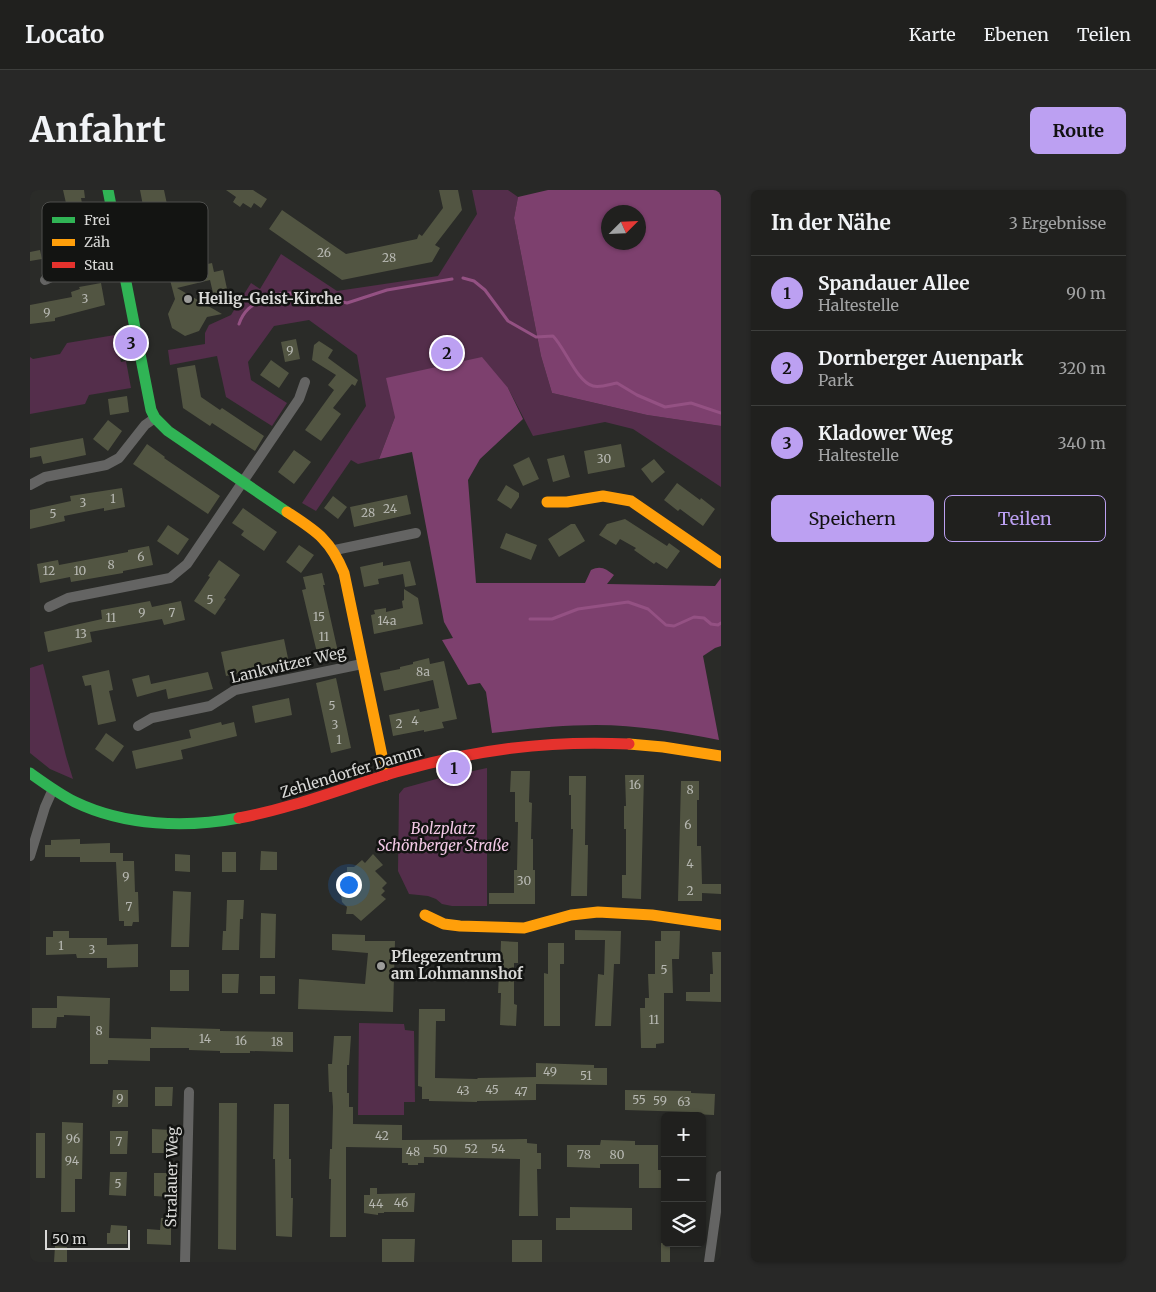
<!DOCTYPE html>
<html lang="de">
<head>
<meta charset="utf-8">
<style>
  :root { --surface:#20201e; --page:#282827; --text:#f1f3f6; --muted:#a2a3a4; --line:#3d3e3c; --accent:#bca0f2 }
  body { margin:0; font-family:Merriweather,serif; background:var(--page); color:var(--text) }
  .controls { position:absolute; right:15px; bottom:15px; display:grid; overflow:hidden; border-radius:8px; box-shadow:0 1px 4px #0004 }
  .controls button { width:45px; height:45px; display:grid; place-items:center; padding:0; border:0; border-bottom:1px solid var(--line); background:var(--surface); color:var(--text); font:25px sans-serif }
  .compass { position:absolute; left:571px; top:15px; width:45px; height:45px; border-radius:50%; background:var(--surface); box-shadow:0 1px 4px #0004; rotate:66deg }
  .scale { position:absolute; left:15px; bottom:12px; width:85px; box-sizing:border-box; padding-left:5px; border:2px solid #d9d9d7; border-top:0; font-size:14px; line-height:18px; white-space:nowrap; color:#d9d9d7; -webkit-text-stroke:4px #131412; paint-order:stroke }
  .you { position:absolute; left:318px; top:694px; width:18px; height:18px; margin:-12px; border:4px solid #fff; border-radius:50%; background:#1a73e8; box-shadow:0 0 0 8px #1a73e833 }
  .badge { display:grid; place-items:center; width:32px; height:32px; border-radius:50%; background:var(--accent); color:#111; font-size:16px; font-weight:700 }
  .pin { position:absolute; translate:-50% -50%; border:2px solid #fff; box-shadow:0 1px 5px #0006 }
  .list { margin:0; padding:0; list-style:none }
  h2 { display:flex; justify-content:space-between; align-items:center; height:65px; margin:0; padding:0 20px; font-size:21px }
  h2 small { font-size:16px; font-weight:400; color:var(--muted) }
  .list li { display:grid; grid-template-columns:32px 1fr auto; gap:15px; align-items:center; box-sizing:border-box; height:75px; padding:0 20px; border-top:1px solid var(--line) }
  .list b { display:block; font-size:19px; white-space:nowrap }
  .list p { margin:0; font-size:16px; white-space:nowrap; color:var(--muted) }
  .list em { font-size:16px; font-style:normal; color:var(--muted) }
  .actions { display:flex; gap:10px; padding:15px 20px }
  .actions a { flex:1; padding:11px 0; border:1px solid var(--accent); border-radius:8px; text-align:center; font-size:18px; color:var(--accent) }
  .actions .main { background:var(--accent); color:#111 }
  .icon { flex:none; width:28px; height:28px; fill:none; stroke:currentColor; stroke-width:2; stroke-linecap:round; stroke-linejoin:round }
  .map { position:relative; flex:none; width:691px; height:1072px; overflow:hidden; border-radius:8px }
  header { display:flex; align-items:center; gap:30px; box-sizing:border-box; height:70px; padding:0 25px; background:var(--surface); border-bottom:1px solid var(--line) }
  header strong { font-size:24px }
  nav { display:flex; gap:28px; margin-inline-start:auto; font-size:18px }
  .intro { display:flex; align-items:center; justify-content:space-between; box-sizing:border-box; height:120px; padding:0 30px }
  h1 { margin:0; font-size:35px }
  .button { padding:12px 22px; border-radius:8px; background:var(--accent); color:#111; font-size:18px; font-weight:700 }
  main { display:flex; gap:30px; padding:0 30px }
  aside { flex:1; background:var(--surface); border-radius:8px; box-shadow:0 1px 4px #0004 }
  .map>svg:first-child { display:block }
</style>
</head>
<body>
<header>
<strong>Locato</strong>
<nav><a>Karte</a><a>Ebenen</a><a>Teilen</a></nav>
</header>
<div class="intro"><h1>Anfahrt</h1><a class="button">Route</a></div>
<main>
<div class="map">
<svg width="691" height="1072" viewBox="0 0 691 1072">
  <rect width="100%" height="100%" fill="#2a2b28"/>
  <path fill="#542e4b" d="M 442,0 L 478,0 L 488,7 L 484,28 L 511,166 L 522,203 L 617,225 L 691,236 L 691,297 L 603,239 L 575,232 L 503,246 L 478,198 L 365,227 L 349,269 L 328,274 L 321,270 L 286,321 L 272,313 L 336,216 L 327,165 L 279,130 L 244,136 L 218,172 L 221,190 L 257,213 L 242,236 L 196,207 L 187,166 L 140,175 L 138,160 L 175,154 L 175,143 L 179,135 L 201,125 L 221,93 L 230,99 L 251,64 L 307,101 L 408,86 L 447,24 Z
    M 85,145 L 91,172 L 96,171 L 101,198 L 59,205 L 55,214 L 0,224 L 0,167 L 3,169 L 30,164 L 37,153 Z
    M 13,474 L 36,566 L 43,589 L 20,579 L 0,563 L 0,478 Z
    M 457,578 L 457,716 L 422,716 L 412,714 L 406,709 L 398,706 L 379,704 L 368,681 L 369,604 L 374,598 L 410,588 Z
    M 329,833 L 374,834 L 375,840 L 384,841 L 385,912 L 374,912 L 374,925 L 328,925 Z"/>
  <path fill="#7d406e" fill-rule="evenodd" d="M 518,0 L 691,0 L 691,236 L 617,225 L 522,203 L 511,166 L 484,28 L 488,7 ZM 578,22 L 608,22 L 608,52 L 578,52 Z
    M 452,167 L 478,198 L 493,229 L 450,269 L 438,290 L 446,393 L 555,393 L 561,380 C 571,375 576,379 584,385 L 577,394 L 685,396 L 691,388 L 691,456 L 685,458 L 673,466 L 689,550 C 648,542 607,535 566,535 C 531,535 497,539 462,543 L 456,502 L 450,493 L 438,495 L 412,450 L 423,448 L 414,432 L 382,262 L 349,269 L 365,227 L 356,188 Z"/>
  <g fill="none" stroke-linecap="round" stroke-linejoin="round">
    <path stroke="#945183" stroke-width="3" d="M 433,88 L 444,91 L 455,100 L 478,131 L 506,147 L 523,146 C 535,158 547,192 563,196 C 571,198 580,194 587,193 L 607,205 L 635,217 L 661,213 L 691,223
      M 246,104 L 261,103 L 283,105 L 317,113 L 357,100 L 422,89
      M 209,134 C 214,120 221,116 233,109
      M 500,429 L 522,429 L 548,419 L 598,412 L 618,419 L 636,435 L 644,436 L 664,427 L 674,428 L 681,434 L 688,435 L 691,433"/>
  </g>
  <path fill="#525542" d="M 33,0 L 54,0 L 55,8 L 51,8 L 57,39 L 61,38 L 66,64 L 47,68 L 42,43 L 38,44 L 36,33 L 33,22 L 38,22 Z
    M 110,0 L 134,0 L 142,38 L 118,42 Z
    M 196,0 L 223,0 L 237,9 L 231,18 L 224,13 L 221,18 L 213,13 L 210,17 L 203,12 L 206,7 Z
    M 409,0 L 428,0 L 432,20 L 405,55 L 410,58 L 402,72 L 312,90 L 239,39 L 252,20 L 316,64 L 387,49 L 389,44 L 392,46 L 413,18 Z
    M 10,60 L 12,69 L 0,71 L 0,62 Z
    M 182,73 L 184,82 L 193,80 L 200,113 L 186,116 L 180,90 L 147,98 L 192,124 L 177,127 L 169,141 L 155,146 L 142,138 L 138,124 L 145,109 L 140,90 L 156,86 L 155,79 Z
    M 71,93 L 75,115 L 25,128 L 25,131 L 0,134 L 0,115 L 42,107 L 41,102 L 50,99 L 49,97 Z
    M 266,149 L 270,169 L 255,172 L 251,152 Z
    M 289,151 L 303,160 L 298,168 L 328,190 L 325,196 L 322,194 L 303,218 L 311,224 L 291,251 L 275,240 L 304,200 L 298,195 L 306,185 L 282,170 L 284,155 Z
    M 241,170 L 259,183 L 249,198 L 230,185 Z
    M 165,175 L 171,207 L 190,220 L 192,218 L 234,246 L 225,261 L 182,233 L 180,236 L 153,218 L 147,178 Z
    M 97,206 L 99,222 L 80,225 L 78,209 Z
    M 78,230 L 92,241 L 78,261 L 63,249 Z
    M 53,248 L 56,265 L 13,274 L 11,266 L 0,268 L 0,258 Z
    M 117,254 L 135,267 L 134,268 L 190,306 L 178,324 L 103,274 Z
    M 591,254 L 595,277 L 558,284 L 554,261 Z
    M 264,260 L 281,272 L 264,294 L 248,282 Z
    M 534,265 L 540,287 L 523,292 L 517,269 Z
    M 499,267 L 509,289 L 493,296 L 483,275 Z
    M 624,269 L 635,282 L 622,293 L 611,279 Z
    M 647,293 L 670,310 L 671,308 L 685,319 L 673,336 L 650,319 L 648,321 L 634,310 Z
    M 476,295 L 489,303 L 489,307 L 481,319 L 467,310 Z
    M 92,298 L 95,317 L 74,321 L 74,318 L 34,326 L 35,331 L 0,339 L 0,320 L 41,311 L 40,306 Z
    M 377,305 L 381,324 L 324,337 L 320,317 Z
    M 303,306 L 317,317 L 308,329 L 294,318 Z
    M 213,318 L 247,342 L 234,361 L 211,345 L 214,341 L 202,333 Z
    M 595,329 L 637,356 L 639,353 L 650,361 L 637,379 L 626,372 L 624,374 L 604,360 L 606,358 L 590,349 L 586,355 L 569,345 L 577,334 Z
    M 541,334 L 545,334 L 555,351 L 529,367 L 518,349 Z
    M 138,335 L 159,349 L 148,365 L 127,351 Z
    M 476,343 L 507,355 L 501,370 L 470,358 Z
    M 269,355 L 284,365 L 271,383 L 256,372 Z
    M 119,356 L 123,375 L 93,381 L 93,383 L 41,392 L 40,387 L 10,393 L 7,374 L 28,370 L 29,375 L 98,362 L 98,360 Z
    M 189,370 L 210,385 L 194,408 L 196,409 L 185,425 L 164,411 L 180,387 L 178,386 Z
    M 380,371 L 386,395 L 375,397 L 373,384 L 348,389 L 349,394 L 334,397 L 330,377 L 353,372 L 353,376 Z
    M 292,383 L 295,395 L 293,395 L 308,462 L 288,467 L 272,400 L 276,399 L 273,387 Z
    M 374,399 L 388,408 L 393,434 L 344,444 L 341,425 L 345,424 L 344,420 L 356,418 L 356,422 L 373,418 L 372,411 L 374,410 Z
    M 120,411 L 122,417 L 151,411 L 155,430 L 134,435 L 132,429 L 60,442 L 62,452 L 18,462 L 14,442 L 72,429 L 71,420 Z
    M 254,449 L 259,473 L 196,486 L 191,462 Z
    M 399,468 L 400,474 L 414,471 L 427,529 L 412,532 L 414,538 L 394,542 L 394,540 L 363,546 L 359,525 L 389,519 L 390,522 L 409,518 L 403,490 L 354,501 L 350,483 L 370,479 L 370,477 L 383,474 L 383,472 Z
    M 79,480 L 83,500 L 79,501 L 86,531 L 68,535 L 61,495 L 55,496 L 52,486 Z
    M 178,482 L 183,499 L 138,509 L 136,499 L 107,507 L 102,489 L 119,485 L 121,494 Z
    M 306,488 L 321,558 L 301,563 L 286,493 Z
    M 259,508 L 262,525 L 225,533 L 222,516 Z
    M 191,532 L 192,535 L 204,532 L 207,546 L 151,560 L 153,569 L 106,579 L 102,561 L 161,548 L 159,540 Z
    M 76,543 L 94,556 L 83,572 L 65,559 Z
    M 481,581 L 500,581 L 499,612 L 502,613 L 501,649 L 503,649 L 503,680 L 505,680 L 505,714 L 459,714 L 459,703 L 484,703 L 484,680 L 487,680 L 488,632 L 485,632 L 485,602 L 480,602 Z
    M 595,585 L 614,585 L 611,709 L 592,708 L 592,685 L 596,685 L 596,639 L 594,639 L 594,616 L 596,616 Z
    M 539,586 L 556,586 L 555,655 L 558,655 L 557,706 L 541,706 L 543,639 L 541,639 L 541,605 L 539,605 Z
    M 651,591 L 669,591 L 669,610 L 667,610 L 667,656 L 671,656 L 672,694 L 691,694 L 691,704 L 672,703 L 672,711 L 648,711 Z
    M 50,649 L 50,654 L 80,653 L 80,663 L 93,663 L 93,671 L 104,671 L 105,702 L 108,702 L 109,732 L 103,732 L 102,736 L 94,736 L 94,731 L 89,731 L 86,672 L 50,672 L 50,667 L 15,667 L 15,655 L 21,655 L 21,650 Z
    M 231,661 L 247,662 L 247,680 L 230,680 Z
    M 192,662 L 206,662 L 206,682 L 192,682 Z
    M 145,664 L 160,665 L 160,682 L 145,681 Z
    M 343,664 L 353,675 L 345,681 L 357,693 L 352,698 L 355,701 L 351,705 L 356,709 L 331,731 L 323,724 L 316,724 L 317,717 L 312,712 L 310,696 L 312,695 L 313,688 L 317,684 L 317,677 L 324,677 L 332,670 L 335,673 Z
    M 143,701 L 161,702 L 159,757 L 141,757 Z
    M 197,710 L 214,710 L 213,729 L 210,729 L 209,760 L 192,760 L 193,741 L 196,741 Z
    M 231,723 L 246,724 L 245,768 L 230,768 Z
    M 545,740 L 591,741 L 590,774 L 584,774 L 581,836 L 565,836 L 568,784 L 574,785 L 575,750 L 545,750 Z
    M 23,741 L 39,741 L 39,748 L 77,748 L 77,755 L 108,754 L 108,777 L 77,778 L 77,768 L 47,768 L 46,764 L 16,765 L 16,747 L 23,747 Z
    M 631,741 L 650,741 L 649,769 L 642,769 L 643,803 L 634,803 L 634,853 L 626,854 L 626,858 L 611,858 L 610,818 L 615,818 L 615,808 L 619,808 L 618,784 L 625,784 L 625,751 L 631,751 Z
    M 302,744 L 335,745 L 335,751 L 365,751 L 363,822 L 268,819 L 269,789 L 335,794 L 338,763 L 302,760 Z
    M 471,751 L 488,752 L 488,773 L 484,773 L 484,814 L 487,815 L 486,836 L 470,835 L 471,803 L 468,803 L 469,783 L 470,783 Z
    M 518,753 L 534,753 L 534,774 L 530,774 L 530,836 L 514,836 L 514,783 L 518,784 Z
    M 682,762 L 691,762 L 691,812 L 656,811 L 656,802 L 680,802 L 680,784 L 683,784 Z
    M 140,780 L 159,780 L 159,801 L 140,801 Z
    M 192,784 L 209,784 L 208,803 L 192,803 Z
    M 230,786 L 245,786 L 245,804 L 230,804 Z
    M 27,806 L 80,808 L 79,848 L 121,849 L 121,837 L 190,839 L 190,841 L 263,842 L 263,862 L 220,861 L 220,863 L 190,863 L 190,861 L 159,860 L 159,858 L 120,858 L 120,871 L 78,870 L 78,874 L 60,874 L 60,826 L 34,825 L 34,827 L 27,827 L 26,838 L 2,838 L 2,818 L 27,818 Z
    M 389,819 L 415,819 L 415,831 L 406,831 L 405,888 L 448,889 L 447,888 L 506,887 L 506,873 L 564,875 L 564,878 L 577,878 L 577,895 L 506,894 L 506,910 L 447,911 L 447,912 L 399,911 L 399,909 L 392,909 L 392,897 L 388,896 Z
    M 304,846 L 321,846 L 319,875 L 317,875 L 317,903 L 319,903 L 319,917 L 323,917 L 323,934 L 372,935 L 372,950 L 497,949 L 497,953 L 507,954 L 507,963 L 511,963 L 511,979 L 507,979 L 508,1026 L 489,1026 L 490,969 L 394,967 L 394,973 L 388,973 L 388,975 L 378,975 L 378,973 L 372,973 L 372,955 L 372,958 L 316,957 L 316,1047 L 300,1047 L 301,989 L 299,989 L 300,959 L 302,959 L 303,917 L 302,902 L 299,902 L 298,874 L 302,874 Z
    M 125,897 L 143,897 L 142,916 L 125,916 Z
    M 83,900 L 98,900 L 98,917 L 82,917 Z
    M 595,900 L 661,901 L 661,903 L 685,904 L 684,925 L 661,924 L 661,922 L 595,920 Z
    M 189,913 L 207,913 L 206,1060 L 188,1059 Z
    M 244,914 L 259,914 L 259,969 L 261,969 L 261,1008 L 263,1008 L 262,1047 L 246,1046 L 245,969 L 243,969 Z
    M 32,932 L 53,933 L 52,989 L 45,989 L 45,1022 L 31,1022 Z
    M 122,939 L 141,940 L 141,963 L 122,963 Z
    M 80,941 L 98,941 L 97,964 L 80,964 Z
    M 6,943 L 15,943 L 15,988 L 6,988 Z
    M 571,950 L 605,951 L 605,955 L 628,955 L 628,980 L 635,980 L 635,998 L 609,998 L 609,974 L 570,974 L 570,978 L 537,977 L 537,955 L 570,955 Z
    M 80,982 L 97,982 L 96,1006 L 79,1005 Z
    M 124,983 L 141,983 L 141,1007 L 124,1006 Z
    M 340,998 L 347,998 L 347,1004 L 385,1003 L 384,1022 L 354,1022 L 354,1023 L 348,1023 L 348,1025 L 334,1023 L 334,1005 L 340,1005 Z
    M 540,1017 L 602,1018 L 602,1040 L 526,1040 L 526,1028 L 540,1028 Z
    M 131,1028 L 141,1028 L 141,1055 L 117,1054 L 117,1039 L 130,1040 Z
    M 81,1035 L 97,1036 L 97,1054 L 77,1054 L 77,1043 L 80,1043 Z
    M 352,1049 L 385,1049 L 384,1072 L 352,1072 Z
    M 482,1050 L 512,1050 L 512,1072 L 482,1072 Z
    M 631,1053 L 640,1053 L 640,1072 L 631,1072 Z
    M 25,1056 L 37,1057 L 37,1072 L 24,1072 Z"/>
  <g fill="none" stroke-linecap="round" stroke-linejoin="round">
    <path stroke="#646463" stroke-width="10" d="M 15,90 L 33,82 L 91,70
      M 0,295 L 15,287 L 76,275 L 89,268 L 115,235 L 125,228
      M 305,360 L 386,343
      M 19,417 L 38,408 L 140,388 L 157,374 L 269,209 L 275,192
      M 108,536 L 122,528 L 180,516 L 205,500 L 332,474
      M 0,666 L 15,617 L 23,599
      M 155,1072 L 159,902
      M 679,1072 L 691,986"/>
    <path stroke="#30b455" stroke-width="11" d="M 78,0 L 121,220 L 125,228 L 138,241 L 257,322
      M 0,583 C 14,593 29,604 45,612 C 95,636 156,638 209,628"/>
    <path stroke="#ff9f0a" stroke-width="11" d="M 517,312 L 537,312 L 573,306 L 601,311 L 691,373
      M 257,322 C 286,341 300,349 314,383 L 356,585
      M 599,554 L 633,557 L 691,566
      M 395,725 L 414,734 L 430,736 L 494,738 L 541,725 L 568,722 L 622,725 L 691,735"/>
    <path stroke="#e5322d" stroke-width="11" d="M 209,628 C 263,618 313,598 366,582 C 444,560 517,550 599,554"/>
  </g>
  <g fill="#9c9c9a" stroke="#131412" stroke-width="2">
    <circle cx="158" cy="109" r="5"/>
    <circle cx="351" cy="776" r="5"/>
  </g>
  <g text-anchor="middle" stroke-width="5" stroke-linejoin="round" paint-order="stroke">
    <g font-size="12" fill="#b7b8b2">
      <text x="294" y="67">26</text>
      <text x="359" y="72">28</text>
      <text x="55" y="113">3</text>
      <text x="17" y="127">9</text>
      <text x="260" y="165">9</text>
      <text x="574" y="273">30</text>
      <text x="83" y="313">1</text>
      <text x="53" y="317">3</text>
      <text x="360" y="323">24</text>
      <text x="338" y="327">28</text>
      <text x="23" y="328">5</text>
      <text x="111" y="371">6</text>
      <text x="81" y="379">8</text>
      <text x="19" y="385">12</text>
      <text x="50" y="385">10</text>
      <text x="180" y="414">5</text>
      <text x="112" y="427">9</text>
      <text x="142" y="427">7</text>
      <text x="289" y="431">15</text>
      <text x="81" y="432">11</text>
      <text x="357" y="435">14a</text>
      <text x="51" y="448">13</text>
      <text x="294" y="451">11</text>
      <text x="393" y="486">8a</text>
      <text x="302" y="520">5</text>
      <text x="385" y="535">4</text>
      <text x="369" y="538">2</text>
      <text x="305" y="539">3</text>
      <text x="309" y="554">1</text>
      <text x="605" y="599">16</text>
      <text x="660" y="604">8</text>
      <text x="658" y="639">6</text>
      <text x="660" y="678">4</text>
      <text x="96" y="691">9</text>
      <text x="494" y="695">30</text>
      <text x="660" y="705">2</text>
      <text x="99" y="721">7</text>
      <text x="31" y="760">1</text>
      <text x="62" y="764">3</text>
      <text x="634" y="784">5</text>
      <text x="624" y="834">11</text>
      <text x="69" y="845">8</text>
      <text x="175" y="853">14</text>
      <text x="211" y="855">16</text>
      <text x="247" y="856">18</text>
      <text x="520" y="886">49</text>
      <text x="556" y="890">51</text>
      <text x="462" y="904">45</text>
      <text x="433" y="905">43</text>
      <text x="491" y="906">47</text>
      <text x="90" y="913">9</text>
      <text x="609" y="914">55</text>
      <text x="630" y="915">59</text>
      <text x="654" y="916">63</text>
      <text x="352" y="950">42</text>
      <text x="43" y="953">96</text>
      <text x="89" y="956">7</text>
      <text x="441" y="963">52</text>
      <text x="468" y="963">54</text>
      <text x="410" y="964">50</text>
      <text x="383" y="966">48</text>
      <text x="554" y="969">78</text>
      <text x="587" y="969">80</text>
      <text x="42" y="975">94</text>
      <text x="88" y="998">5</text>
      <text x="371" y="1017">46</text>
      <text x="346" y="1018">44</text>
    </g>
    <g font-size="15" font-weight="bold" fill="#d9d9d7" stroke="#131412" text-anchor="start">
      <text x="168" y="114">Heilig-Geist-Kirche</text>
      <text x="361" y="772">Pflegezentrum<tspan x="361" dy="17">am Lohmannshof</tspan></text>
    </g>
    <g font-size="15" fill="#d9d9d7" stroke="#131412">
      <text transform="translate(258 475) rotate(-13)" y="5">Lankwitzer Weg</text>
      <text transform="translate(321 582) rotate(-17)" y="5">Zehlendorfer Damm</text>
      <text transform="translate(142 987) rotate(-89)" y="5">Stralauer Weg</text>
    </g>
    <g font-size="15" font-style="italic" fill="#f3c9e6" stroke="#131412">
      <text x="413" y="644">Bolzplatz<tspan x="413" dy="17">Schönberger Straße</tspan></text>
    </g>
  </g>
  <rect x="12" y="12" width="166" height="80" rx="8" fill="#131412" stroke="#4e4f4d" stroke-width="1"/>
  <rect x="22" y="27" width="23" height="6" fill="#30b455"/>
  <rect x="22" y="49" width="23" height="7" fill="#ff9f0a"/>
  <rect x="22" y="72" width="23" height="6" fill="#e5322d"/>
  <g font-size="14" fill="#d9d9d7">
    <text x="54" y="35">Frei</text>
    <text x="54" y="57">Zäh</text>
    <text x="54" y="80">Stau</text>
  </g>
</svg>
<div class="controls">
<button>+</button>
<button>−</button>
<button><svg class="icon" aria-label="layers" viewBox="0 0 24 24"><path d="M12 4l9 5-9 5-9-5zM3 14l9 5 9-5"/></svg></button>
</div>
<svg class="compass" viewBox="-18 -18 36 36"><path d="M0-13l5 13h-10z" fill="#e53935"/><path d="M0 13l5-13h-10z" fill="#a2a3a4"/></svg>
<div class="scale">50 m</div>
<div class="you"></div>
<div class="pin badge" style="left:424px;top:578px">1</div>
<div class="pin badge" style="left:417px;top:163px">2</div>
<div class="pin badge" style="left:101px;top:153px">3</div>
</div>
<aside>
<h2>In der Nähe<small>3 Ergebnisse</small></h2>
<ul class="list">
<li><span class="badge">1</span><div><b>Spandauer Allee</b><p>Haltestelle</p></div><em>90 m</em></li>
<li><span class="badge">2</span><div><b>Dornberger Auenpark</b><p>Park</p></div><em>320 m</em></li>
<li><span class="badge">3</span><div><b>Kladower Weg</b><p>Haltestelle</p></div><em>340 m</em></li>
</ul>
<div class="actions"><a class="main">Speichern</a><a>Teilen</a></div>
</aside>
</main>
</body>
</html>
